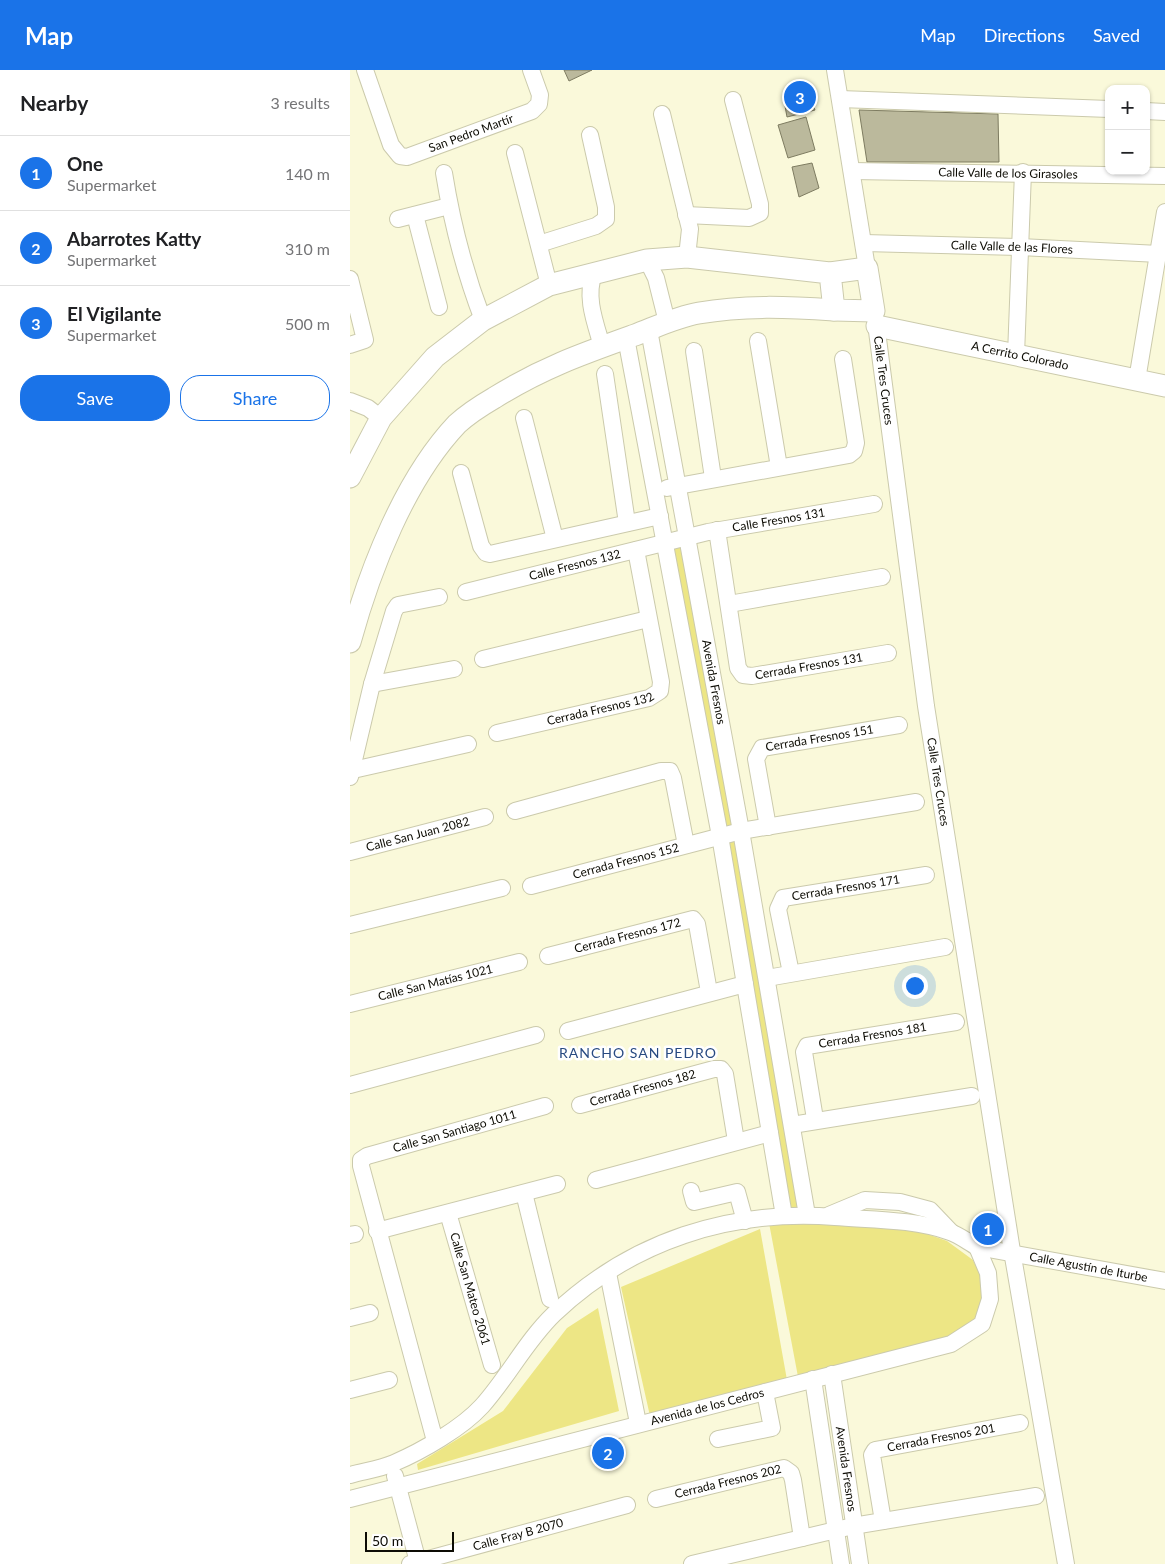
<!DOCTYPE html>
<html lang="en">
<head>
<meta charset="utf-8">
<style>
  :root { --surface:#fff; --page:#f2f2f2; --text:#202124; --muted:#757577; --line:#e0e0e0; --accent:#1a73e8 }
  body { margin:0; font-family:Lato,sans-serif; background:var(--page); color:var(--text) }
  .controls { position:absolute; right:15px; top:15px; display:grid; overflow:hidden; border-radius:10px; box-shadow:0 1px 4px #0004 }
  .controls button { width:45px; height:45px; display:grid; place-items:center; padding:0; border:0; border-bottom:1px solid var(--line); background:var(--surface); color:var(--text); font:25px sans-serif }
  .scale { position:absolute; left:15px; bottom:12px; width:89px; box-sizing:border-box; padding-left:5px; border:2px solid #0d0c04; border-top:0; font-size:14px; line-height:18px; white-space:nowrap; color:#0d0c04; -webkit-text-stroke:4px #fff; paint-order:stroke }
  .you { position:absolute; left:564px; top:915px; width:18px; height:18px; margin:-12px; border:4px solid #fff; border-radius:50%; background:#1a73e8; box-shadow:0 0 0 8px #1a73e833 }
  .badge { display:grid; place-items:center; width:32px; height:32px; border-radius:50%; background:var(--accent); color:#fff; font-size:16px; font-weight:700 }
  .pin { position:absolute; translate:-50% -50%; border:2px solid #fff; box-shadow:0 1px 5px #0006 }
  .list { margin:0; padding:0; list-style:none }
  h2 { display:flex; justify-content:space-between; align-items:center; height:65px; margin:0; padding:0 20px; font-size:21px }
  h2 small { font-size:16px; font-weight:400; color:var(--muted) }
  .list li { display:grid; grid-template-columns:32px 1fr auto; gap:15px; align-items:center; box-sizing:border-box; height:75px; padding:0 20px; border-top:1px solid var(--line) }
  .list b { display:block; font-size:19px; white-space:nowrap }
  .list p { margin:0; font-size:16px; white-space:nowrap; color:var(--muted) }
  .list em { font-size:16px; font-style:normal; color:var(--muted) }
  .actions { display:flex; gap:10px; padding:15px 20px }
  .actions a { flex:1; padding:11px 0; border:1px solid var(--accent); border-radius:20px; text-align:center; font-size:18px; color:var(--accent) }
  .actions .main { background:var(--accent); color:#fff }
  .map { position:relative; flex:none; width:815px; height:1494px; overflow:hidden }
  header { display:flex; align-items:center; gap:30px; box-sizing:border-box; height:70px; padding:0 25px; background:var(--accent); color:#fff }
  header strong { font-size:24px }
  nav { display:flex; gap:28px; margin-inline-start:auto; font-size:18px }
  main { display:flex }
  aside { flex:1; background:var(--surface) }
  .map>svg:first-child { display:block }
</style>
</head>
<body>
<header>
<strong>Map</strong>
<nav><a>Map</a><a>Directions</a><a>Saved</a></nav>
</header>
<main>
<aside>
<h2>Nearby<small>3 results</small></h2>
<ul class="list">
<li><span class="badge">1</span><div><b>One</b><p>Supermarket</p></div><em>140 m</em></li>
<li><span class="badge">2</span><div><b>Abarrotes Katty</b><p>Supermarket</p></div><em>310 m</em></li>
<li><span class="badge">3</span><div><b>El Vigilante</b><p>Supermarket</p></div><em>500 m</em></li>
</ul>
<div class="actions"><a class="main">Save</a><a>Share</a></div>
</aside>
<div class="map">
<svg width="815" height="1494" viewBox="0 0 815 1494">
  <rect width="100%" height="100%" fill="#faf9da"/>
  <path fill="#ede685" d="M 335,467 L 457,1145 L 434,1146 L 314,472 Z
    M 419,1153 L 552,1155 L 597,1171 L 623,1190 L 635,1215 L 632,1236 L 622,1255 L 599,1270 L 449,1312 Z
    M 410,1159 L 437,1310 L 300,1346 L 271,1217 Z
    M 248,1238 L 269,1341 L 68,1400 L 67,1394 L 153,1341 L 217,1258 Z"/>
  <path fill="#bbb99c" stroke="#7e7c61" d="M 214,0 L 242,0 L 219,11 Z
    M 460,29 L 465,40 L 437,47 L 435,36 Z
    M 509,40 L 648,44 L 649,92 L 517,92 Z
    M 456,47 L 465,80 L 438,88 L 428,55 Z
    M 462,93 L 469,118 L 449,127 L 442,97 Z"/>
  <g fill="none" stroke-linecap="round" stroke-linejoin="round">
    <g stroke="#cbcaac" stroke-width="18">
      <g id="minor">
        <path id="s1" d="M 15,0 L 41,75 L 50,86 L 57,87 L 182,41 L 189,34 L 190,25 L 181,0"/>
        <path d="M 485,0 L 517,198"/>
        <path d="M 490,29 L 759,39"/>
        <path d="M 796,41 L 815,42"/>
        <path d="M 312,44 L 340,159 L 337,187"/>
        <path d="M 165,83 L 199,215"/>
        <path id="s2" d="M 502,101 L 815,106"/>
        <path d="M 94,103 C 102,153 115,203 133,250"/>
        <path d="M 65,145 L 89,237"/>
        <path d="M 336,145 L 399,148 L 410,143 L 410,134 L 383,30"/>
        <path d="M 48,149 L 99,136"/>
        <path id="s3" d="M 514,173 L 670,177 L 809,184"/>
        <path d="M 189,174 L 246,156 L 256,149 L 256,137 L 240,65"/>
        <path d="M 297,190 L 306,208 L 317,252"/>
        <path d="M 244,203 C 235,227 245,252 252,276"/>
        <path d="M 0,209 L 15,270 L 0,275"/>
        <path id="s4" d="M 525,246 L 576,636 L 662,1181 L 716,1494"/>
        <path id="s5" d="M 299,260 L 391,761 L 457,1145"/>
        <path d="M 276,268 L 370,766 L 434,1146"/>
        <path d="M 408,271 L 429,397"/>
        <path d="M 344,281 L 363,408"/>
        <path d="M 666,285 L 673,102"/>
        <path d="M 255,304 L 277,453"/>
        <path d="M 787,310 L 815,142"/>
        <path d="M 0,331 L 18,338 L 31,348"/>
        <path d="M 174,348 L 205,469"/>
        <path d="M 111,403 L 131,476 L 136,483 L 140,484 L 310,446"/>
        <path d="M 317,418 L 499,385 L 504,381 L 506,373 L 493,289"/>
        <path id="s6" d="M 367,460 L 388,598 L 393,605 L 402,606 L 538,583"/>
        <path id="s7" d="M 116,522 L 358,462 L 524,434"/>
        <path d="M 379,534 L 532,507"/>
        <path d="M 133,589 L 298,549"/>
        <path d="M 22,614 L 104,599"/>
        <path id="s8" d="M 147,663 L 299,628 L 310,621 L 311,612 L 286,480"/>
        <path d="M 3,700 L 118,674"/>
        <path d="M 0,707 L 22,614 L 44,541 L 48,535 L 89,527"/>
        <path d="M 165,741 L 311,701 L 320,701 L 323,708 L 336,775"/>
        <path id="s9" d="M 418,757 L 406,689 L 412,678 L 549,655"/>
        <path id="s10" d="M 0,782 L 135,747"/>
        <path id="s11" d="M 181,816 L 391,761 L 566,732"/>
        <path d="M 0,855 L 152,818"/>
        <path id="s12" d="M 198,886 L 343,849 L 347,854 L 359,922"/>
        <path id="s13" d="M 441,903 L 428,839 L 433,828 L 576,805"/>
        <path d="M 417,908 L 595,877"/>
        <path id="s14" d="M 0,934 L 169,892"/>
        <path d="M 218,961 L 395,914"/>
        <path d="M 0,1015 L 186,965"/>
        <path id="s15" d="M 230,1035 L 364,999 L 371,999 L 375,1004 L 386,1071"/>
        <path id="s16" d="M 465,1049 L 454,982 L 457,976 L 606,952"/>
        <path d="M 442,1055 L 622,1026"/>
        <path d="M 246,1110 L 420,1063"/>
        <path d="M 341,1121 L 344,1132 L 387,1122 L 395,1151"/>
        <path d="M 174,1123 L 200,1229"/>
        <path id="s17" d="M 98,1143 L 142,1295"/>
        <path d="M 479,1145 L 515,1130 L 550,1132 L 580,1140 L 601,1162"/>
        <path d="M 27,1161 L 207,1114"/>
        <path d="M 0,1165 L 5,1164"/>
        <path d="M 258,1203 L 288,1353"/>
        <path d="M 0,1248 L 20,1243"/>
        <path id="s18" d="M 482,1304 L 510,1494"/>
        <path d="M 463,1309 L 491,1494"/>
        <path d="M 0,1320 L 39,1310"/>
        <path d="M 368,1369 L 422,1358 L 415,1322"/>
        <path id="s19" d="M 85,1371 L 11,1096 L 11,1090 L 17,1086 L 195,1036"/>
        <path id="s20" d="M 0,1405 C 14,1401 30,1399 44,1393 C 72,1381 112,1358 132,1336 C 158,1307 176,1271 204,1244 C 281,1171 380,1139 485,1147 C 522,1150 564,1149 600,1162 C 609,1165 618,1172 627,1177 L 815,1211"/>
        <path d="M 45,1406 L 68,1492"/>
        <path id="s21" d="M 0,1429 L 601,1274 L 632,1254 L 640,1229 L 638,1203 L 627,1177"/>
        <path id="s22" d="M 306,1429 L 434,1398 L 441,1403 L 443,1410 L 452,1468"/>
        <path id="s23" d="M 533,1451 L 522,1385 L 525,1380 L 670,1353"/>
        <path id="s24" d="M 60,1494 L 277,1435"/>
        <path d="M 342,1494 L 503,1456 L 686,1426"/>
      </g>
    </g>
    <g stroke="#cbcaac" stroke-width="23">
      <g id="major">
        <path id="s25" d="M 527,256 L 815,316"/>
        <path d="M 0,407 L 31,348 L 85,287 L 133,250 L 199,215 L 297,190 L 337,187 L 480,203 L 517,198 L 524,241 L 484,240 L 480,203"/>
        <path d="M 0,572 C 20,499 55,409 107,354 C 118,344 132,335 144,328 C 192,298 232,284 285,265 C 306,257 326,247 349,243 C 394,235 439,237 484,240"/>
      </g>
    </g>
    <use href="#minor" stroke="#fff" stroke-width="16"/>
    <use href="#major" stroke="#fff" stroke-width="21"/>
  </g>
  <g text-anchor="middle" stroke-width="5" stroke-linejoin="round" paint-order="stroke">
    <g font-size="12" fill="#0d0c04" stroke="#fff">
      <text dy="4" stroke="none"><textPath href="#s1" startOffset="169">San Pedro Martír</textPath></text>
      <text dy="4" stroke="none"><textPath href="#s2" startOffset="156">Calle Valle de los Girasoles</textPath></text>
      <text dy="4" stroke="none"><textPath href="#s3" startOffset="148">Calle Valle de las Flores</textPath></text>
      <text dy="4" stroke="none"><textPath href="#s25" startOffset="146">A Cerrito Colorado</textPath></text>
      <text dy="4" stroke="none"><textPath href="#s4" startOffset="65">Calle Tres Cruces</textPath></text>
      <text dy="4" stroke="none"><textPath href="#s7" startOffset="321">Calle Fresnos 131</textPath></text>
      <text dy="4" stroke="none"><textPath href="#s7" startOffset="112">Calle Fresnos 132</textPath></text>
      <text dy="4" stroke="none"><textPath href="#s6" startOffset="215">Cerrada Fresnos 131</textPath></text>
      <text dy="4" stroke="none"><textPath href="#s5" startOffset="358">Avenida Fresnos</textPath></text>
      <text dy="4" stroke="none"><textPath href="#s8" startOffset="106">Cerrada Fresnos 132</textPath></text>
      <text dy="4" stroke="none"><textPath href="#s9" startOffset="140">Cerrada Fresnos 151</textPath></text>
      <text dy="4" stroke="none"><textPath href="#s4" startOffset="470">Calle Tres Cruces</textPath></text>
      <text dy="4" stroke="none"><textPath href="#s10" startOffset="70">Calle San Juan 2082</textPath></text>
      <text dy="4" stroke="none"><textPath href="#s11" startOffset="98">Cerrada Fresnos 152</textPath></text>
      <text dy="4" stroke="none"><textPath href="#s13" startOffset="141">Cerrada Fresnos 171</textPath></text>
      <text dy="4" stroke="none"><textPath href="#s12" startOffset="82">Cerrada Fresnos 172</textPath></text>
      <text dy="4" stroke="none"><textPath href="#s14" startOffset="88">Calle San Matías 1021</textPath></text>
      <text dy="4" stroke="none"><textPath href="#s16" startOffset="141">Cerrada Fresnos 181</textPath></text>
      <text dy="4" stroke="none"><textPath href="#s15" startOffset="65">Cerrada Fresnos 182</textPath></text>
      <text dy="4" stroke="none"><textPath href="#s19" startOffset="389">Calle San Santiago 1011</textPath></text>
      <text dy="4" stroke="none"><textPath href="#s20" startOffset="835">Calle Agustín de Iturbe</textPath></text>
      <text dy="4" stroke="none"><textPath href="#s17" startOffset="79">Calle San Mateo 2061</textPath></text>
      <text dy="4" stroke="none"><textPath href="#s21" startOffset="369">Avenida de los Cedros</textPath></text>
      <text dy="4" stroke="none"><textPath href="#s23" startOffset="140">Cerrada Fresnos 201</textPath></text>
      <text dy="4" stroke="none"><textPath href="#s18" startOffset="96">Avenida Fresnos</textPath></text>
      <text dy="4" stroke="none"><textPath href="#s22" startOffset="74">Cerrada Fresnos 202</textPath></text>
      <text dy="4" stroke="none"><textPath href="#s24" startOffset="112">Calle Fray B 2070</textPath></text>
    </g>
    <g font-size="14" letter-spacing="1" fill="#284a81" stroke="#fff">
      <text x="288" y="988">RANCHO SAN PEDRO</text>
    </g>
  </g>
</svg>
<div class="controls">
<button>+</button>
<button>−</button>
</div>
<div class="scale">50 m</div>
<div class="you"></div>
<div class="pin badge" style="left:638px;top:1159px">1</div>
<div class="pin badge" style="left:258px;top:1383px">2</div>
<div class="pin badge" style="left:450px;top:27px">3</div>
</div>
</main>
</body>
</html>
